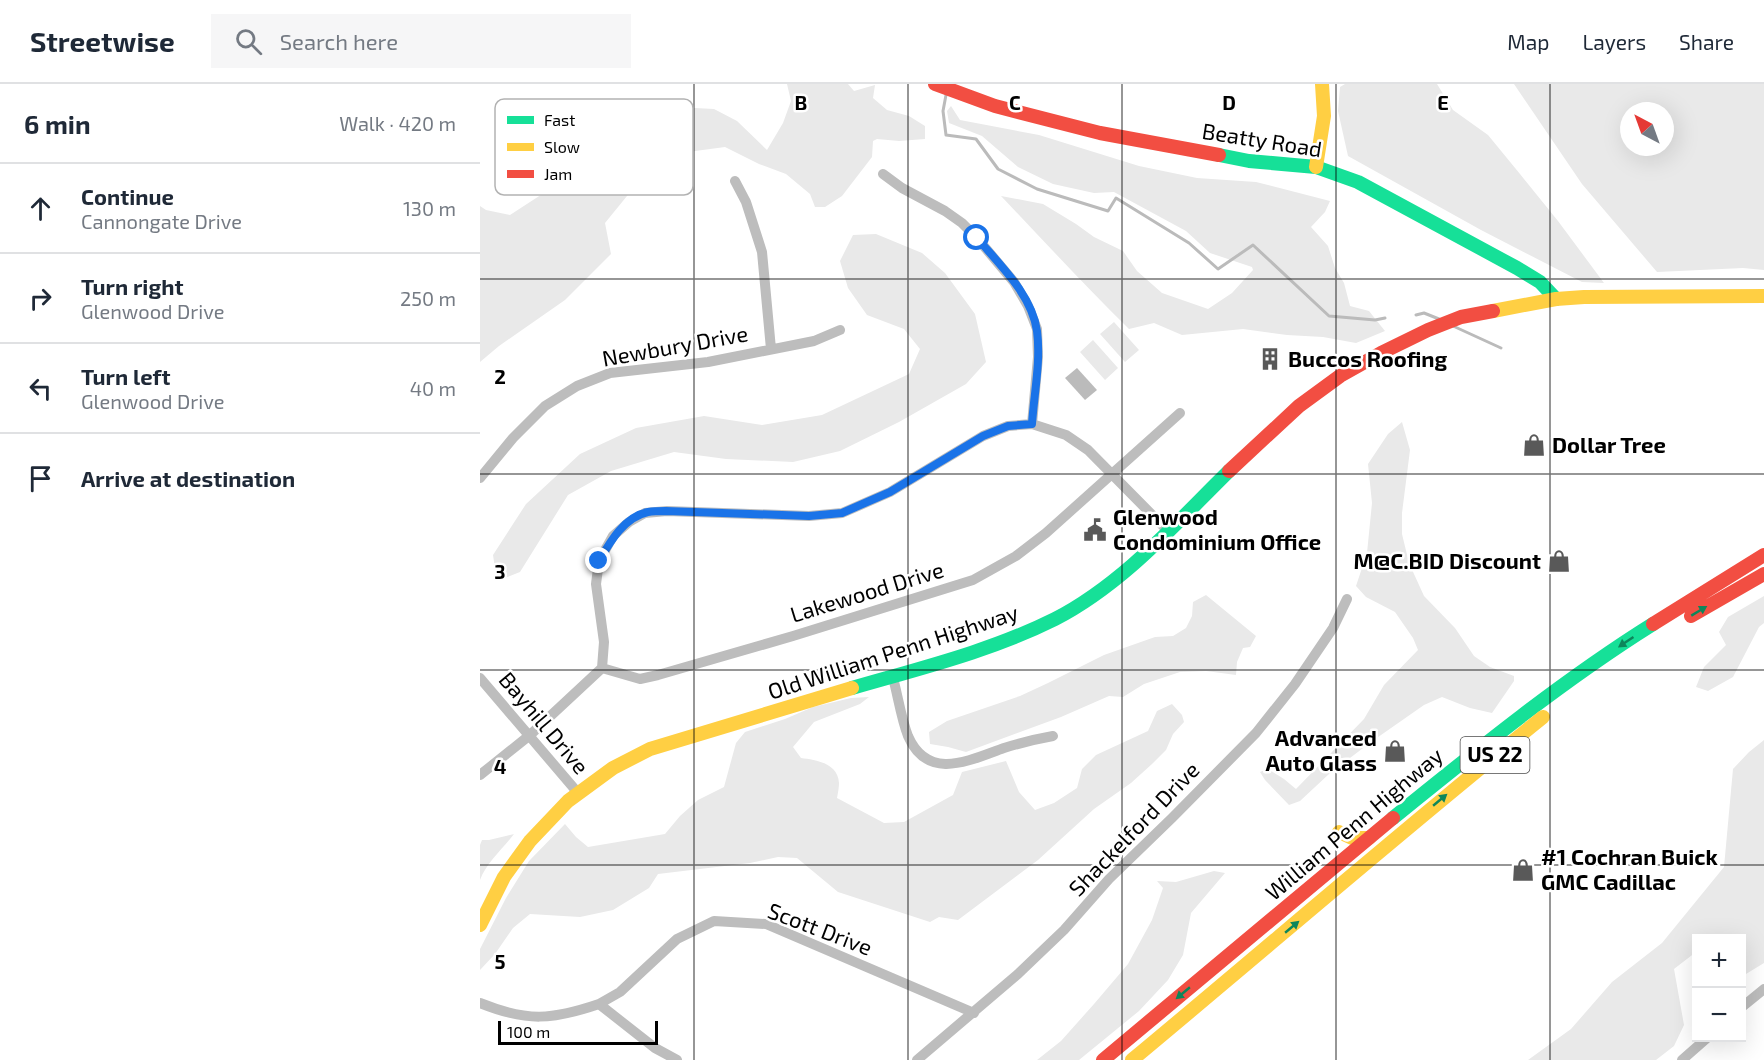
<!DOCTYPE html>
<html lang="en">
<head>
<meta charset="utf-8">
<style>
  :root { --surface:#fff; --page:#f6f6f7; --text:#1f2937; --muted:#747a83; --line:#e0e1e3 }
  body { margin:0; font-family:"Exo 2",sans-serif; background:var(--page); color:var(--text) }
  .controls { position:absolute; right:18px; bottom:18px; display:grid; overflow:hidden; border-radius:0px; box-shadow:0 6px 24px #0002 }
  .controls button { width:54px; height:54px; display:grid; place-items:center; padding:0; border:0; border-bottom:2px solid var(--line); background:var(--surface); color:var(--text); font:30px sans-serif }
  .compass { position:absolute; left:1140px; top:18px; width:54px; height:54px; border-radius:50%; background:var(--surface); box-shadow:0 6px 24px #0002; rotate:319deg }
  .scale { position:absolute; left:18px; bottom:15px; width:160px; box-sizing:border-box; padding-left:6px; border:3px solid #000; border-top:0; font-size:16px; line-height:21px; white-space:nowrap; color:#000; -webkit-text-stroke:4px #fff; paint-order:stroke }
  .stop { position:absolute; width:18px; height:18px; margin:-14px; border:4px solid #1a73e8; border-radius:50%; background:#fff }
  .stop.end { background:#1a73e8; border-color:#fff; box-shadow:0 2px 6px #0008 }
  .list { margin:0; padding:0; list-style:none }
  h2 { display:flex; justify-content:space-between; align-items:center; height:78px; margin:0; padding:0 24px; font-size:26px }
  h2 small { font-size:20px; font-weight:400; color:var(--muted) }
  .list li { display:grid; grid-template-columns:39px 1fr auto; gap:18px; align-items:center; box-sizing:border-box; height:90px; padding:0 24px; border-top:2px solid var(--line) }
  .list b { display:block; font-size:22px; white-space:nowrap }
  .list p { margin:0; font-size:20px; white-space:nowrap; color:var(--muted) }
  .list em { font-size:20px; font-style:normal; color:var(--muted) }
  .icon { flex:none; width:33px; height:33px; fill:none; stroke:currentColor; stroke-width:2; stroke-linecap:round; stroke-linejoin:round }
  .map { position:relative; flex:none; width:1284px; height:976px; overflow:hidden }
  header { display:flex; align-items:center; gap:36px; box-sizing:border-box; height:84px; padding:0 30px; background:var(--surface); border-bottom:2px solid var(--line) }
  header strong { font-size:28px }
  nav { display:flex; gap:33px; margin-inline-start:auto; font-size:21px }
  .search { width:420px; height:54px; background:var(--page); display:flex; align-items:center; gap:15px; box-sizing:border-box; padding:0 21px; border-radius:0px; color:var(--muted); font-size:22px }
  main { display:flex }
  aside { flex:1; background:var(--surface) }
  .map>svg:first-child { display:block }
</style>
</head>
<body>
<header>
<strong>Streetwise</strong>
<div class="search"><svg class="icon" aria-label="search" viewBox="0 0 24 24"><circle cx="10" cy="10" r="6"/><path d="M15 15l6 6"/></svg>Search here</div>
<nav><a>Map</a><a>Layers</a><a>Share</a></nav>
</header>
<main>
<aside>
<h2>6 min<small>Walk · 420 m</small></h2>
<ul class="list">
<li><svg class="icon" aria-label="ahead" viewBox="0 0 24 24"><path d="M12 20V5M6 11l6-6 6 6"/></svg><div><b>Continue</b><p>Cannongate Drive</p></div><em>130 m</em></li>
<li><svg class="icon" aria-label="right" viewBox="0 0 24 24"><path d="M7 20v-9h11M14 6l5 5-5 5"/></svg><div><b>Turn right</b><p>Glenwood Drive</p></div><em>250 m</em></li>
<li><svg class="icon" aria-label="left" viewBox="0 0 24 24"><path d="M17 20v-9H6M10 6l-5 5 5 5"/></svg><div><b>Turn left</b><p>Glenwood Drive</p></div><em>40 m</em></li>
<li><svg class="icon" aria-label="arrive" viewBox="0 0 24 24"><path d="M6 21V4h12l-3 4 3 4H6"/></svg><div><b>Arrive at destination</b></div></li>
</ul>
</aside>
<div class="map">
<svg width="1284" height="976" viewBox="0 0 1284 976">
  <rect width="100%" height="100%" fill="#fff"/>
  <path fill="#e9e9e9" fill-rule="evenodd" d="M 307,0 L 368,0 L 374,7 L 395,1 L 393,14 L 407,26 L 429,32 L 445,42 L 445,55 L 419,57 L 397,55 L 393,57 L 392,73 L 362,112 L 345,123 L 335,123 L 330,110 L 306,90 L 279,80 L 245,63 L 193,70 L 169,85 L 125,139 L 131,170 L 85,216 L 19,262 L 0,278 L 0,122 L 6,126 L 30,131 L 196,23 L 234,25 L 257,37 L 287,66 L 303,39 L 311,17 Z
    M 865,0 L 957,0 L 973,26 L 1008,51 L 1040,90 L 1078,137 L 1124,199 L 1102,198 L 1001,146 L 868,72 L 858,27 L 860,3 Z
    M 1034,0 L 1284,0 L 1284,186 L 1263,184 L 1177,188 L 1102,100 ZM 1149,27 L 1185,27 L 1185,63 L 1149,63 Z
    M 471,22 L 480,36 L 559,51 L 659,82 L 717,94 L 776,98 L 850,117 L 845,128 L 831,143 L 848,162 L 855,184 L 864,199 L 870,222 L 889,227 L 905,247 L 876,259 L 843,253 L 807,251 L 763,245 L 702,251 L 674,239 L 649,245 C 605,202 564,157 521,112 L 563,120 L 596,140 L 614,153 L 643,167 L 657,187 L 682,209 L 728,225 L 752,209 L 773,186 L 772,183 L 730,169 L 706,147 L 634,108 L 614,109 L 573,100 L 538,83 L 502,52 L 469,39 L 467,27 Z
    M 396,150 L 442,169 L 465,189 L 495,230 L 506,278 L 486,300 L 419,338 L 360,367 L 313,378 L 246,375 L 194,368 L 131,387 L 88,411 L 40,488 L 17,497 L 13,471 L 46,420 L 100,370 L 156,344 L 224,332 L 282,341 L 342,331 L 429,290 L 440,265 L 424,245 L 387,231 L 368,204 L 360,177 L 373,151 Z
    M 634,238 L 659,266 L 645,278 L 620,250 Z
    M 613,256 L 638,284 L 625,296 L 600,268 Z
    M 922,338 L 930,366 L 922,429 L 922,450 L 929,479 L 944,512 L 975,544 L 994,572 L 1010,583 L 1034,592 L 1034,597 L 1012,629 L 990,624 L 962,613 L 944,621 L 891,658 L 849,690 L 820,717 L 809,721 L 785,696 L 780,688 L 788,685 L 804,695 L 816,705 L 884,635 L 904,601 L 938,566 L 933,554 L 915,528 L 886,513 L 876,502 L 887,469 L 892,419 L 888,380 L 908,350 Z
    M 726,511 L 776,552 L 770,563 L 763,564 L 757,578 L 756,591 L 726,587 L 700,588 L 664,600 L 643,613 L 629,612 L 581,633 L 486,668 L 468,663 L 450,660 L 449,648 L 467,637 L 540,612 L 568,599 L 624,571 L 675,553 L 693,552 L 706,544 L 712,532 L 713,518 Z
    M 1284,512 L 1284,539 L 1279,543 L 1253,593 L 1228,607 L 1216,603 L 1224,583 L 1246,561 L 1239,548 L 1248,533 Z
    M 389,613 L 380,620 L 334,638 L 313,663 L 321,674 C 336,676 358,679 359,699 C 359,703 358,709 357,714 L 404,739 L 424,738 L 473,711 L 482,688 L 526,677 L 539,708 L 555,726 L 574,719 L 597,704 L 602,685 L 616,671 L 668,647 L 677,627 L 692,620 L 702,631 L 704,638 L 693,650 L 686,666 L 672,680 L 651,699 L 614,725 L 558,776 L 478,836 L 459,833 L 450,838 L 358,808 L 317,774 L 298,773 L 270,779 L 178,790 L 169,804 L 133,826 L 100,833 L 50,830 L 33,844 L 15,870 L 0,886 L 0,865 L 26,814 L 49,777 L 85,740 L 96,753 L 108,763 L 185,750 L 200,732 L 218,716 L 244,703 L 256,659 L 265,648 L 305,635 L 333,623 L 371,614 Z
    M 1284,656 L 1284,879 L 1266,890 L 1262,885 L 1262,854 L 1216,854 L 1216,868 L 1194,885 L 1204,941 L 1194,962 L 1176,976 L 1048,976 L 1091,945 L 1132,898 L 1182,859 L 1244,783 L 1253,685 L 1269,668 Z
    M 34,750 C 22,766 7,778 0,796 L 0,761 L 2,756 L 9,756 Z
    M 734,787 L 745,789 L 711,829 L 703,871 L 688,896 L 659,927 L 599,976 L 557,976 L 581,957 L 614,920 L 648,880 L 672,836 L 683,804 L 677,797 L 696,798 Z"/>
  <path fill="#bbb" d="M 597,284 L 617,306 L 605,316 L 585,294 Z"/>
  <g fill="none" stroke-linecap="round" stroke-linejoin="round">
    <path stroke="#bbb" stroke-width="3" d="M 466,11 L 463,27 L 466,51 L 496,55 L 518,85 L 557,105 L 628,127 L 636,114 L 709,159 L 738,185 L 773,161 L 849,232 L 895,236 L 905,234
      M 936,231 L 944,229 L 959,235
      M 973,242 L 1021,264"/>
    <path stroke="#bdbdbd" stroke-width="10" d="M 403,90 L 422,104 L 465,127 L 482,139 L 497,154 L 534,198 L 548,222 L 557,245 L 558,273 L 552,340
      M 255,97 L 266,118 L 282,168 L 291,265
      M 0,394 L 33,354 L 65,322 L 97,302 L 130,289 L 228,278 L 334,257 L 360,246
      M 122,584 L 160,595 L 178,591 L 313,552 L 493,496 L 536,472 L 566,449 L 700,329
      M 0,594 L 98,709
      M 413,594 C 418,612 421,634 428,652 C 448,698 490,676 524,664 C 540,659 556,655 573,652
      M 0,691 L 50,651 L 122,584 L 124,558 L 116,500 L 119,477 L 133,452 L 149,438 L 165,429 L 187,427 L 329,432 L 362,429 L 410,408 L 503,352 L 528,342 L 552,340 L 586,351 L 608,366 L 688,447
      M 0,919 C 47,938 72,936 119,920 L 175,964 L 197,976
      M 119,920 L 140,908 L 197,855 L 234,837 L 286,840 L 494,929
      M 1262,923 L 1284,905
      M 437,976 L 538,890 L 584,846 L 629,795 L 692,734 L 776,649 L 815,600 L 853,544 L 867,515
      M 1202,976 L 1227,954"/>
    <path stroke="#16e098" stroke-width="14" d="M 739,71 L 769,77 L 836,83 L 878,98 L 1037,184 L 1060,198 L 1076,215
      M 372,604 C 441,584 511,567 575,535 C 643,500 696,439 749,387
      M 913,734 C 997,666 1082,597 1173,540"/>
    <path stroke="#ffcf43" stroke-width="14" d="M 836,83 L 844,32 L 842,0
      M 1013,227 L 1076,215 L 1104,213 L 1284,212
      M 859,748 L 872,754 L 889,754
      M 0,841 L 24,793 L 50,757 L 88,717 L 133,684 L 170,665 L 372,604
      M 652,976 C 789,862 924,745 1063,633"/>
    <path stroke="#f24e42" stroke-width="14" d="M 455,0 L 515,22 L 620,49 L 739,71
      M 749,387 L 819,322 L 860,292 L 901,269 L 948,246 L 981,233 L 1013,227
      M 1211,532 L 1284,490
      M 1173,540 L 1284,471
      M 623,976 L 913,734"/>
  </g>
  <defs><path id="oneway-solid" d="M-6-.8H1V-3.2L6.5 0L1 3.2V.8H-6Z" transform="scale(1.5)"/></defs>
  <g fill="#0d865b">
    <use href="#oneway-solid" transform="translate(1219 527) rotate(-31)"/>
    <use href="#oneway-solid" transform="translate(1146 558) rotate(146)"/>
    <use href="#oneway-solid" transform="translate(960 716) rotate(-40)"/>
    <use href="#oneway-solid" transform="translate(812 843) rotate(-40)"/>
    <use href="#oneway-solid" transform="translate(703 909) rotate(140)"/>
  </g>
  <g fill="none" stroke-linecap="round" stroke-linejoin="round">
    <path stroke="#1a73e8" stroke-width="8" d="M 119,477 C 130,458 144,433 168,428 C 174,427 180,427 186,427 L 329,432 L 362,429 L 410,408 L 503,352 L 528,342 L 552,340 C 554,310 561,277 557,247 C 552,211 520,181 497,154"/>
  </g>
  <path fill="none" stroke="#000" stroke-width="1.5" stroke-opacity="0.55" d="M 214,0 L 214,976M 428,0 L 428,976M 642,0 L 642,976M 856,0 L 856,976M 1070,0 L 1070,976M 0,195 L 1284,195M 0,390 L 1284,390M 0,586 L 1284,586M 0,781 L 1284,781"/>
  <defs>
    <g id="building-bare" transform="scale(1.8)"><path d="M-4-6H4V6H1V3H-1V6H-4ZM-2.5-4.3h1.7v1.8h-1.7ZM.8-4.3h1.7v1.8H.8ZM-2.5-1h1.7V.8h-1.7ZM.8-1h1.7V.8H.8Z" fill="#595959" stroke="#fff" stroke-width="2.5" paint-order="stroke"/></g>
    <g id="shop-bare" transform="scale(1.8)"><path d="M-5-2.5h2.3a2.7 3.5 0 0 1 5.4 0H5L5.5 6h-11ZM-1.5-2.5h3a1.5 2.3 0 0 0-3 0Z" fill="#595959" stroke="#fff" stroke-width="2.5" paint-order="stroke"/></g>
    <g id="civic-bare" transform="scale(1.8)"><path d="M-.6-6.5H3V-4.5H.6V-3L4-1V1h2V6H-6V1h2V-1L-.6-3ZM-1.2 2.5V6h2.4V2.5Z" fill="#595959" stroke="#fff" stroke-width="2.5" paint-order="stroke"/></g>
  </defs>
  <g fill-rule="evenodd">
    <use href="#building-bare" x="790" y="275"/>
    <use href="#shop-bare" x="1054" y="361"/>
    <use href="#civic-bare" x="615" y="446"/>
    <use href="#shop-bare" x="1079" y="477"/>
    <use href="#shop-bare" x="915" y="667"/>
    <use href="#shop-bare" x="1043" y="786"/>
  </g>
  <g text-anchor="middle" stroke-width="5" stroke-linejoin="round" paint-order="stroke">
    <rect fill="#fff" stroke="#4c4c4c" stroke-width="1.5" x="980.5" y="653" width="69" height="36" rx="4.5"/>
    <g font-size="21" font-weight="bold" fill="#000">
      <text x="1015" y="678">US 22</text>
    </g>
    <g font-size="22" fill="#000" stroke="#fff">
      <text transform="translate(782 56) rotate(9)" y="8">Beatty Road</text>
      <text transform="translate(195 262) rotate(-10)" y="8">Newbury Drive</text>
      <text transform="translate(387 508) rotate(-17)" y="8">Lakewood Drive</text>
      <text transform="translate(413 568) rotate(-18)" y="8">Old William Penn Highway</text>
      <text transform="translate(64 639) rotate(50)" y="8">Bayhill Drive</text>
      <text transform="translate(874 740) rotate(-40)" y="8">William Penn Highway</text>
      <text transform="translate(654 745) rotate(-46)" y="8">Shackelford Drive</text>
      <text transform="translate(340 845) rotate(21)" y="8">Scott Drive</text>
    </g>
    <g font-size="22" font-weight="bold" fill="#000" stroke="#fff" text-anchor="start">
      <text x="808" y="283">Buccos Roofing</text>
      <text x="1072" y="369">Dollar Tree</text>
      <text x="633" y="441">Glenwood<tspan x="633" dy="25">Condominium Office</tspan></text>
      <text x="1061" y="485" text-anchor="end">M@C.BID Discount</text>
      <text x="897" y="662" text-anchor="end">Advanced<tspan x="897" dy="25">Auto Glass</tspan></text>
      <text x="1061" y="781">#1 Cochran Buick<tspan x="1061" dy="25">GMC Cadillac</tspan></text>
    </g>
  </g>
  <rect x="15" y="15" width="198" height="96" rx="9" fill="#fff" stroke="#b2b2b2" stroke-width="1.5"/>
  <rect x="27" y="32" width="27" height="8" fill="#16e098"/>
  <rect x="27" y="59" width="27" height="8" fill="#ffcf43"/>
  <rect x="27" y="86" width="27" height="8" fill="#f24e42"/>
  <g font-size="16" fill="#000">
    <text x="64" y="42">Fast</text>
    <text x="64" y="69">Slow</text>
    <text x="64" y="96">Jam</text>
  </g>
  <g font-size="20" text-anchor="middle" font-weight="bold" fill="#000" stroke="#fff" stroke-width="5" stroke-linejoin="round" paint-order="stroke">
    <text x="321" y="26">B</text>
    <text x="535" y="26">C</text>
    <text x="749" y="26">D</text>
    <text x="963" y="26">E</text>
    <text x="20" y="300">2</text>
    <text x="20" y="495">3</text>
    <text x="20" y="690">4</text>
    <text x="20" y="885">5</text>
  </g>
</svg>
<div class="controls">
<button>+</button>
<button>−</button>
</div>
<svg class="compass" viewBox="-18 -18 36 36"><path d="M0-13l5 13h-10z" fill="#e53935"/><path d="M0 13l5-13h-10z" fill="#747a83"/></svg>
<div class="scale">100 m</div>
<div class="stop" style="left:497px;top:154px"></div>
<div class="stop end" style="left:119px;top:477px"></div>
</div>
</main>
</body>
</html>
